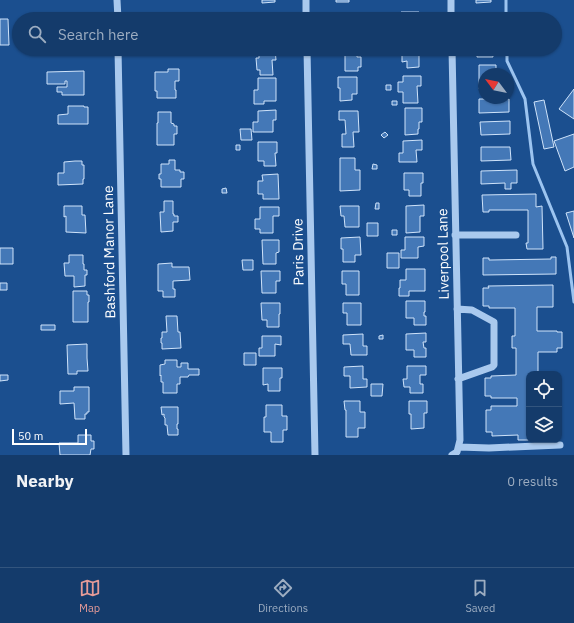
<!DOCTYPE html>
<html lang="en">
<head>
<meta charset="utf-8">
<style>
  :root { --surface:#143b6b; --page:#214673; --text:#f1f3f6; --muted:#9dadc1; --line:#33557e; --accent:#e69b98 }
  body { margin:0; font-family:"IBM Plex Sans",sans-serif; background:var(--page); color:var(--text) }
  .controls { position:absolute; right:12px; bottom:12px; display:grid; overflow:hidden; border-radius:8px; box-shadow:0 1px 3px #0004 }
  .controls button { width:36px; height:36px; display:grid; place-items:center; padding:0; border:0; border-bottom:1px solid var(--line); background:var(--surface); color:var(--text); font:20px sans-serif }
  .compass { position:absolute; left:478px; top:68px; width:36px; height:36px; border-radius:50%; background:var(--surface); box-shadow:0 1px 3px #0004; rotate:302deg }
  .scale { position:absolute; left:12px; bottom:10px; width:75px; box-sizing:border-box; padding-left:4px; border:2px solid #fff; border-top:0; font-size:11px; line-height:14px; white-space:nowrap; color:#fff; -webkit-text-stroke:3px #1b4f8f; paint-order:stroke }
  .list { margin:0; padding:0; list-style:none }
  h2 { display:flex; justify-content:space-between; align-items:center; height:52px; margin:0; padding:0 16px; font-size:17px }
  h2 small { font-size:13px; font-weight:400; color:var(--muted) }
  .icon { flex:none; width:22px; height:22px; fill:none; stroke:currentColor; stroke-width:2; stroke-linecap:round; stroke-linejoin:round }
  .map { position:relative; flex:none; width:574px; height:455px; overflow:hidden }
  .search { position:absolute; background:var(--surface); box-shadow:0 1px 3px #0004; left:12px; right:12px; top:12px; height:44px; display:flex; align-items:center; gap:10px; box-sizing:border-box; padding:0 14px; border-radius:22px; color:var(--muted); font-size:15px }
  .sheet { height:112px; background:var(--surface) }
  nav { display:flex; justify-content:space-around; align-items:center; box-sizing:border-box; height:56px; border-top:1px solid var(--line); background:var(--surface); font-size:11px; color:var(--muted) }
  nav a { display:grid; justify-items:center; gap:2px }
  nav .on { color:var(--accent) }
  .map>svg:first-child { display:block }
</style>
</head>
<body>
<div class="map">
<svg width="574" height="455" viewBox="0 0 574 455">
  <rect width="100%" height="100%" fill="#1b4f8f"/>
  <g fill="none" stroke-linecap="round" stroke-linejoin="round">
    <path stroke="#9cc4f0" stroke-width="3" d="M 506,0 L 506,19
      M 507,49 L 507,61 L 525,99 L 533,164 L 567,247 L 574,302"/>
  </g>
  <path fill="#4478b7" stroke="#cfe3fa" d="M 262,0 L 275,0 L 275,2 L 262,3 Z
    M 336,0 L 349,0 L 349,2 L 336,2 Z
    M 476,0 L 491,0 L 491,2 L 476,3 Z
    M 401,12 L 419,12 L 419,19 L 401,19 Z
    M 337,13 L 356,13 L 356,19 L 364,19 L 337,19 Z
    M 256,14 L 275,14 L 275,19 L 256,19 Z
    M 476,14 L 491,14 L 491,19 L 476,19 Z
    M 70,16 L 82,16 L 82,19 L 70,19 Z
    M 0,19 L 8,19 L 9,45 L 0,45 Z
    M 155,49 L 182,49 L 182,54 L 155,55 Z
    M 235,49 L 239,49 L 239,54 L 236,54 Z
    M 259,49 L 275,49 L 276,60 L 272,60 L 273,75 L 260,75 L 260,70 L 257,70 L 256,58 L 259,58 Z
    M 338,49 L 357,49 L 357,57 L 361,57 L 361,67 L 358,67 L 358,71 L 345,71 L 345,54 L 338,55 Z
    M 402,49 L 421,49 L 421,55 L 419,55 L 419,67 L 407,68 L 407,61 L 402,62 Z
    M 477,49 L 492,49 L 493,57 L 477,57 Z
    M 479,65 L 496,65 L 496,74 L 484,74 L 484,89 L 479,89 Z
    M 168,69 L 179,69 L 179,81 L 175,81 L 175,90 L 176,90 L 176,98 L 157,98 L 157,91 L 155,91 L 155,72 L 168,72 Z
    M 84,71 L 84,95 L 62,95 L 62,92 L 57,92 L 57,87 L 67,87 L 67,81 L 65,81 L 65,84 L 47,84 L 47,72 Z
    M 403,76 L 421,76 L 421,86 L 417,86 L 418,103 L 403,103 L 403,92 L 398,92 L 398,82 L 403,82 Z
    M 338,77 L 357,77 L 357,94 L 352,94 L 352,100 L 340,101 L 340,88 L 338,88 Z
    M 258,78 L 276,78 L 276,101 L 264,101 L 264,104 L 254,104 L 254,90 L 258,90 Z
    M 386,85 L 391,85 L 391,90 L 386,90 Z
    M 574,89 L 574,119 L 559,109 Z
    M 479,99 L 509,99 L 509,112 L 479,113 Z
    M 544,100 L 554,147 L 544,149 L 534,102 Z
    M 392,101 L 397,101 L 397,105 L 392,105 Z
    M 68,106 L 84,106 L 84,107 L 88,107 L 88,124 L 58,124 L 58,115 L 68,114 Z
    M 405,108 L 422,108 L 422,122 L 419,122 L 419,129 L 418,129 L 418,134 L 405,135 Z
    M 276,110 L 276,120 L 273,120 L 273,132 L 253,132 L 253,122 L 258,122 L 258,111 Z
    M 339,111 L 358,111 L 359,132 L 353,132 L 354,147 L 342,147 L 342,134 L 346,134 L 345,120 L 339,120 Z
    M 158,112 L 171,112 L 171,123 L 174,124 L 174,126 L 177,126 L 177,134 L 174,134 L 174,145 L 157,145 L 157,123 L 158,123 Z
    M 510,121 L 510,134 L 481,135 L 480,122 Z
    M 240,129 L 251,129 L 252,140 L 241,140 Z
    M 385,132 L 388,135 L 384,138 L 381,135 Z
    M 574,134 L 574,167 L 565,171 L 554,141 Z
    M 422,140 L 422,150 L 416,150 L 417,162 L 399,162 L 399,153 L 403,153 L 403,141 Z
    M 258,142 L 277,142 L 277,153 L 275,153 L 276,166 L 264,166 L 264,161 L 258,161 Z
    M 236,145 L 240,145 L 240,150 L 236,150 Z
    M 481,147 L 510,147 L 511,160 L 481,161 Z
    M 340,158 L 355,158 L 355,170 L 360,170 L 360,190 L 340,191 Z
    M 169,160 L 175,160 L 175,170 L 180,170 L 180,172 L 184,172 L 184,179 L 181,179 L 181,187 L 161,187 L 161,179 L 159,179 L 159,174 L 161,174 L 161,164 L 169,164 Z
    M 75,161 L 82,161 L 82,165 L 84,165 L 84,179 L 83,179 L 83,184 L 58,185 L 58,173 L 64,173 L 64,162 Z
    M 373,164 L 377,165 L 377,169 L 372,169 Z
    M 517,170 L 517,183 L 511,183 L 511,189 L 505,189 L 505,183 L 481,184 L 481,171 Z
    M 404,173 L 423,173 L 423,183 L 421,183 L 421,196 L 409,196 L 409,190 L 404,190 Z
    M 278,174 L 279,199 L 263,199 L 263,194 L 258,194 L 258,181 L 263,181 L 262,175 Z
    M 226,188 L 227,193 L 222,193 L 222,189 Z
    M 536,194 L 536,207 L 542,206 L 543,249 L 527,249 L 526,243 L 528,243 L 528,210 L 489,210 L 489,212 L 483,212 L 482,195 Z
    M 164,201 L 173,201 L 173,214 L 174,214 L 174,216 L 178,216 L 178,222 L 173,222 L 173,231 L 161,232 L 160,212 L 164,212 Z
    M 376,203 L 379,203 L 379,209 L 375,209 Z
    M 424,205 L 424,216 L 420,216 L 420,232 L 406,233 L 406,206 Z
    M 64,206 L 82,206 L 82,215 L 85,215 L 86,233 L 66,232 L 66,216 L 64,217 Z
    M 340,206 L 359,206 L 359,227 L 345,227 L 344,216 L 341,216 Z
    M 260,207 L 279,207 L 279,216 L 273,216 L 273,233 L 260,233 L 260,229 L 255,229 L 255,219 L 260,219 Z
    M 574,211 L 574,238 L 566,213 Z
    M 367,223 L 378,223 L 378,236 L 367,236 Z
    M 392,230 L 397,230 L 397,235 L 392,235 Z
    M 360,237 L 361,255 L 355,255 L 355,262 L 343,262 L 343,249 L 341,249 L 341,238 Z
    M 405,237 L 424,237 L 424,246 L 418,247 L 418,258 L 401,258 L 401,250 L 405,250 Z
    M 262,240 L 279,240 L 279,252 L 276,253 L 276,264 L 263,264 Z
    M 0,248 L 13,248 L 13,264 L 0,264 Z
    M 387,253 L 399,253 L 399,268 L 387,268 Z
    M 69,255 L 83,255 L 83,264 L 84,264 L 84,270 L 87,270 L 87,275 L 85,275 L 85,286 L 74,287 L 74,276 L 65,276 L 64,263 L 69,263 Z
    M 551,257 L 556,257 L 556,274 L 483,275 L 483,258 L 489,258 L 489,260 L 490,260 L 551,259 Z
    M 242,260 L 253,260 L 253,270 L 243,270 Z
    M 172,263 L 172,267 L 189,267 L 190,280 L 173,281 L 173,289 L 175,289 L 175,297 L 163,297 L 163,291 L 158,291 L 158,264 Z
    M 406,269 L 425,269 L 425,291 L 409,291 L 409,296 L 399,296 L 399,288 L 400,288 L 400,280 L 406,280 Z
    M 261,271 L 280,271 L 280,281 L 276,281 L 276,293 L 262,293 Z
    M 342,271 L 359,271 L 359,295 L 346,295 L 346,284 L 342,284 Z
    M 0,283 L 7,283 L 7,290 L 0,290 Z
    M 553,285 L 553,307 L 537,307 L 537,331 L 557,331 L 557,332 L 562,332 L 562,348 L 557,348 L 557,352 L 538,352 L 538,374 L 529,374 L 529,440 L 518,440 L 518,435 L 492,436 L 492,432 L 486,432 L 486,410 L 491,410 L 491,406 L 517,406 L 517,398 L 491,398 L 491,396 L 485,396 L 485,378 L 491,378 L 491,376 L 516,375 L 516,348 L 512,348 L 512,336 L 515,336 L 515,308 L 489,308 L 489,306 L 483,306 L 483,288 L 489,288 L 488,286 Z
    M 73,291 L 87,291 L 87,295 L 89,295 L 89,302 L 88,302 L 88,322 L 73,322 Z
    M 406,301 L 425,301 L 425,312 L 424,312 L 424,316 L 426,316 L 426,325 L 414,325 L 414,318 L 406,318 Z
    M 261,303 L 280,303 L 280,314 L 279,314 L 279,327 L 267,327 L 267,320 L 262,320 Z
    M 343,303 L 361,303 L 361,325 L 347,325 L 347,313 L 343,313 Z
    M 166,316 L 177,316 L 178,332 L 180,332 L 181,348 L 162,349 L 162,343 L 161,343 L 161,338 L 162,338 L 162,332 L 167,332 Z
    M 41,325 L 55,325 L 55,330 L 41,330 Z
    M 426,333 L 426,342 L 423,342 L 424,348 L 426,348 L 426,357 L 414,357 L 414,350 L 406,350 L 406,334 Z
    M 363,334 L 363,346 L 367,346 L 367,355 L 351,355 L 350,344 L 343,344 L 343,335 Z
    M 383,335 L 383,339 L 379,339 L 379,336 Z
    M 262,336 L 281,336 L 281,345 L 275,344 L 275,356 L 259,356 L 259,348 L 262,348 Z
    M 87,344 L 87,358 L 88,371 L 77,371 L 77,374 L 68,374 L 67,345 Z
    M 244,353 L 256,353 L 256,365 L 244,365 Z
    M 165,360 L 177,360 L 177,367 L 181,367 L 181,363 L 188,363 L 188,369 L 199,369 L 199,375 L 189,375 L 188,377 L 180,377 L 180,384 L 177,384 L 177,393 L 163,393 L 163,382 L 161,382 L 161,375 L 160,376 L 160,365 L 165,364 Z
    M 363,366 L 363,379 L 367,379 L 367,387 L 350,388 L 350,376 L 344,376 L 344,367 Z
    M 407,366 L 426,366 L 426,375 L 420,375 L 420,384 L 423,384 L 423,393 L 410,393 L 410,387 L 404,387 L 403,379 L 407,379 Z
    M 263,368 L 282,368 L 282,378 L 280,378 L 280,391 L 268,391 L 268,384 L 263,385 Z
    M 0,375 L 8,375 L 8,380 L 0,381 Z
    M 371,384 L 383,384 L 382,396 L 371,396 Z
    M 74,387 L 89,387 L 89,412 L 87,412 L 87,414 L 85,414 L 85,419 L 75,419 L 74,403 L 60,404 L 60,391 L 74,391 Z
    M 344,401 L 360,401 L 360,412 L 365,412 L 365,428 L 358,428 L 358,437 L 346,437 L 346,410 L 345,410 Z
    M 409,401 L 427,401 L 427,413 L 424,413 L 424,428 L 411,429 L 411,414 L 409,414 Z
    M 266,405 L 282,405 L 282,416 L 287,416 L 287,430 L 283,430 L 283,442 L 271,442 L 271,432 L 264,432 L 264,417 L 266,417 Z
    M 161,407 L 178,407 L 178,424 L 177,424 L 177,429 L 178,429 L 178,435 L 168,435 L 167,425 L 165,425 L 165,418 L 164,417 L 164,414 L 162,415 Z
    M 78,435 L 91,435 L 91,441 L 94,441 L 94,449 L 91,449 L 90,455 L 60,455 L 59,443 L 78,443 Z"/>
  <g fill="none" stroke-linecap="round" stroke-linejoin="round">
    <path stroke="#a9c9ee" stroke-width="7" d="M 117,0 L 118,19
      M 306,0 L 306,19
      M 451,0 L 451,19
      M 118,49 L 126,455
      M 307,49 L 315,455
      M 455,235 L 516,235
      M 457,309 L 472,310 L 494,322 L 494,365 L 492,367 L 458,379
      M 459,447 L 489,448 L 560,445
      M 452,455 L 457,452 L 460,440 L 452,49"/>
  </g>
  <g text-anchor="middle" stroke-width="3.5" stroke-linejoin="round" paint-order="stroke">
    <g font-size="14" fill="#fff" stroke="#1b4f8f">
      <text transform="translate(109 252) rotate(-91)" y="5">Bashford Manor Lane</text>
      <text transform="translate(298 252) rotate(-91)" y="5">Paris Drive</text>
      <text transform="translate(443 254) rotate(-91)" y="5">Liverpool Lane</text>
    </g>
  </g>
</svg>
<div class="controls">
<button><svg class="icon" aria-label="locate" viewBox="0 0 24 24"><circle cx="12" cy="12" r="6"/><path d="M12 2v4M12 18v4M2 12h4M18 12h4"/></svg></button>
<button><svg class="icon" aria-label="layers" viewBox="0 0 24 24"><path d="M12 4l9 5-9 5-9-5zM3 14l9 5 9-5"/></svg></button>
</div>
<svg class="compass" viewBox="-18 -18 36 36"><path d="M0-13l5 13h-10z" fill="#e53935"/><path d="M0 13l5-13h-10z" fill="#9dadc1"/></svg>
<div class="scale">50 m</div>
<div class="search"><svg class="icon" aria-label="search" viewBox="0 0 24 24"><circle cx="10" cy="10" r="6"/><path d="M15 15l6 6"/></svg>Search here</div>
</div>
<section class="sheet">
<h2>Nearby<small>0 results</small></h2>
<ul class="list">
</ul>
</section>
<nav>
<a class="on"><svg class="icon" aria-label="map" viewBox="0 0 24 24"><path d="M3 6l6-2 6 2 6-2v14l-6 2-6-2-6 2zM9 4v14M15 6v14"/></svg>Map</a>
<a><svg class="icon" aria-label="directions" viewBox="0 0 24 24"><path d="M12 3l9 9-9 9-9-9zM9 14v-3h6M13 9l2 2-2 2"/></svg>Directions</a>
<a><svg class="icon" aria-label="saved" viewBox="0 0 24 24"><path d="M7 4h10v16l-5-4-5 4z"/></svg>Saved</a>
</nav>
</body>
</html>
